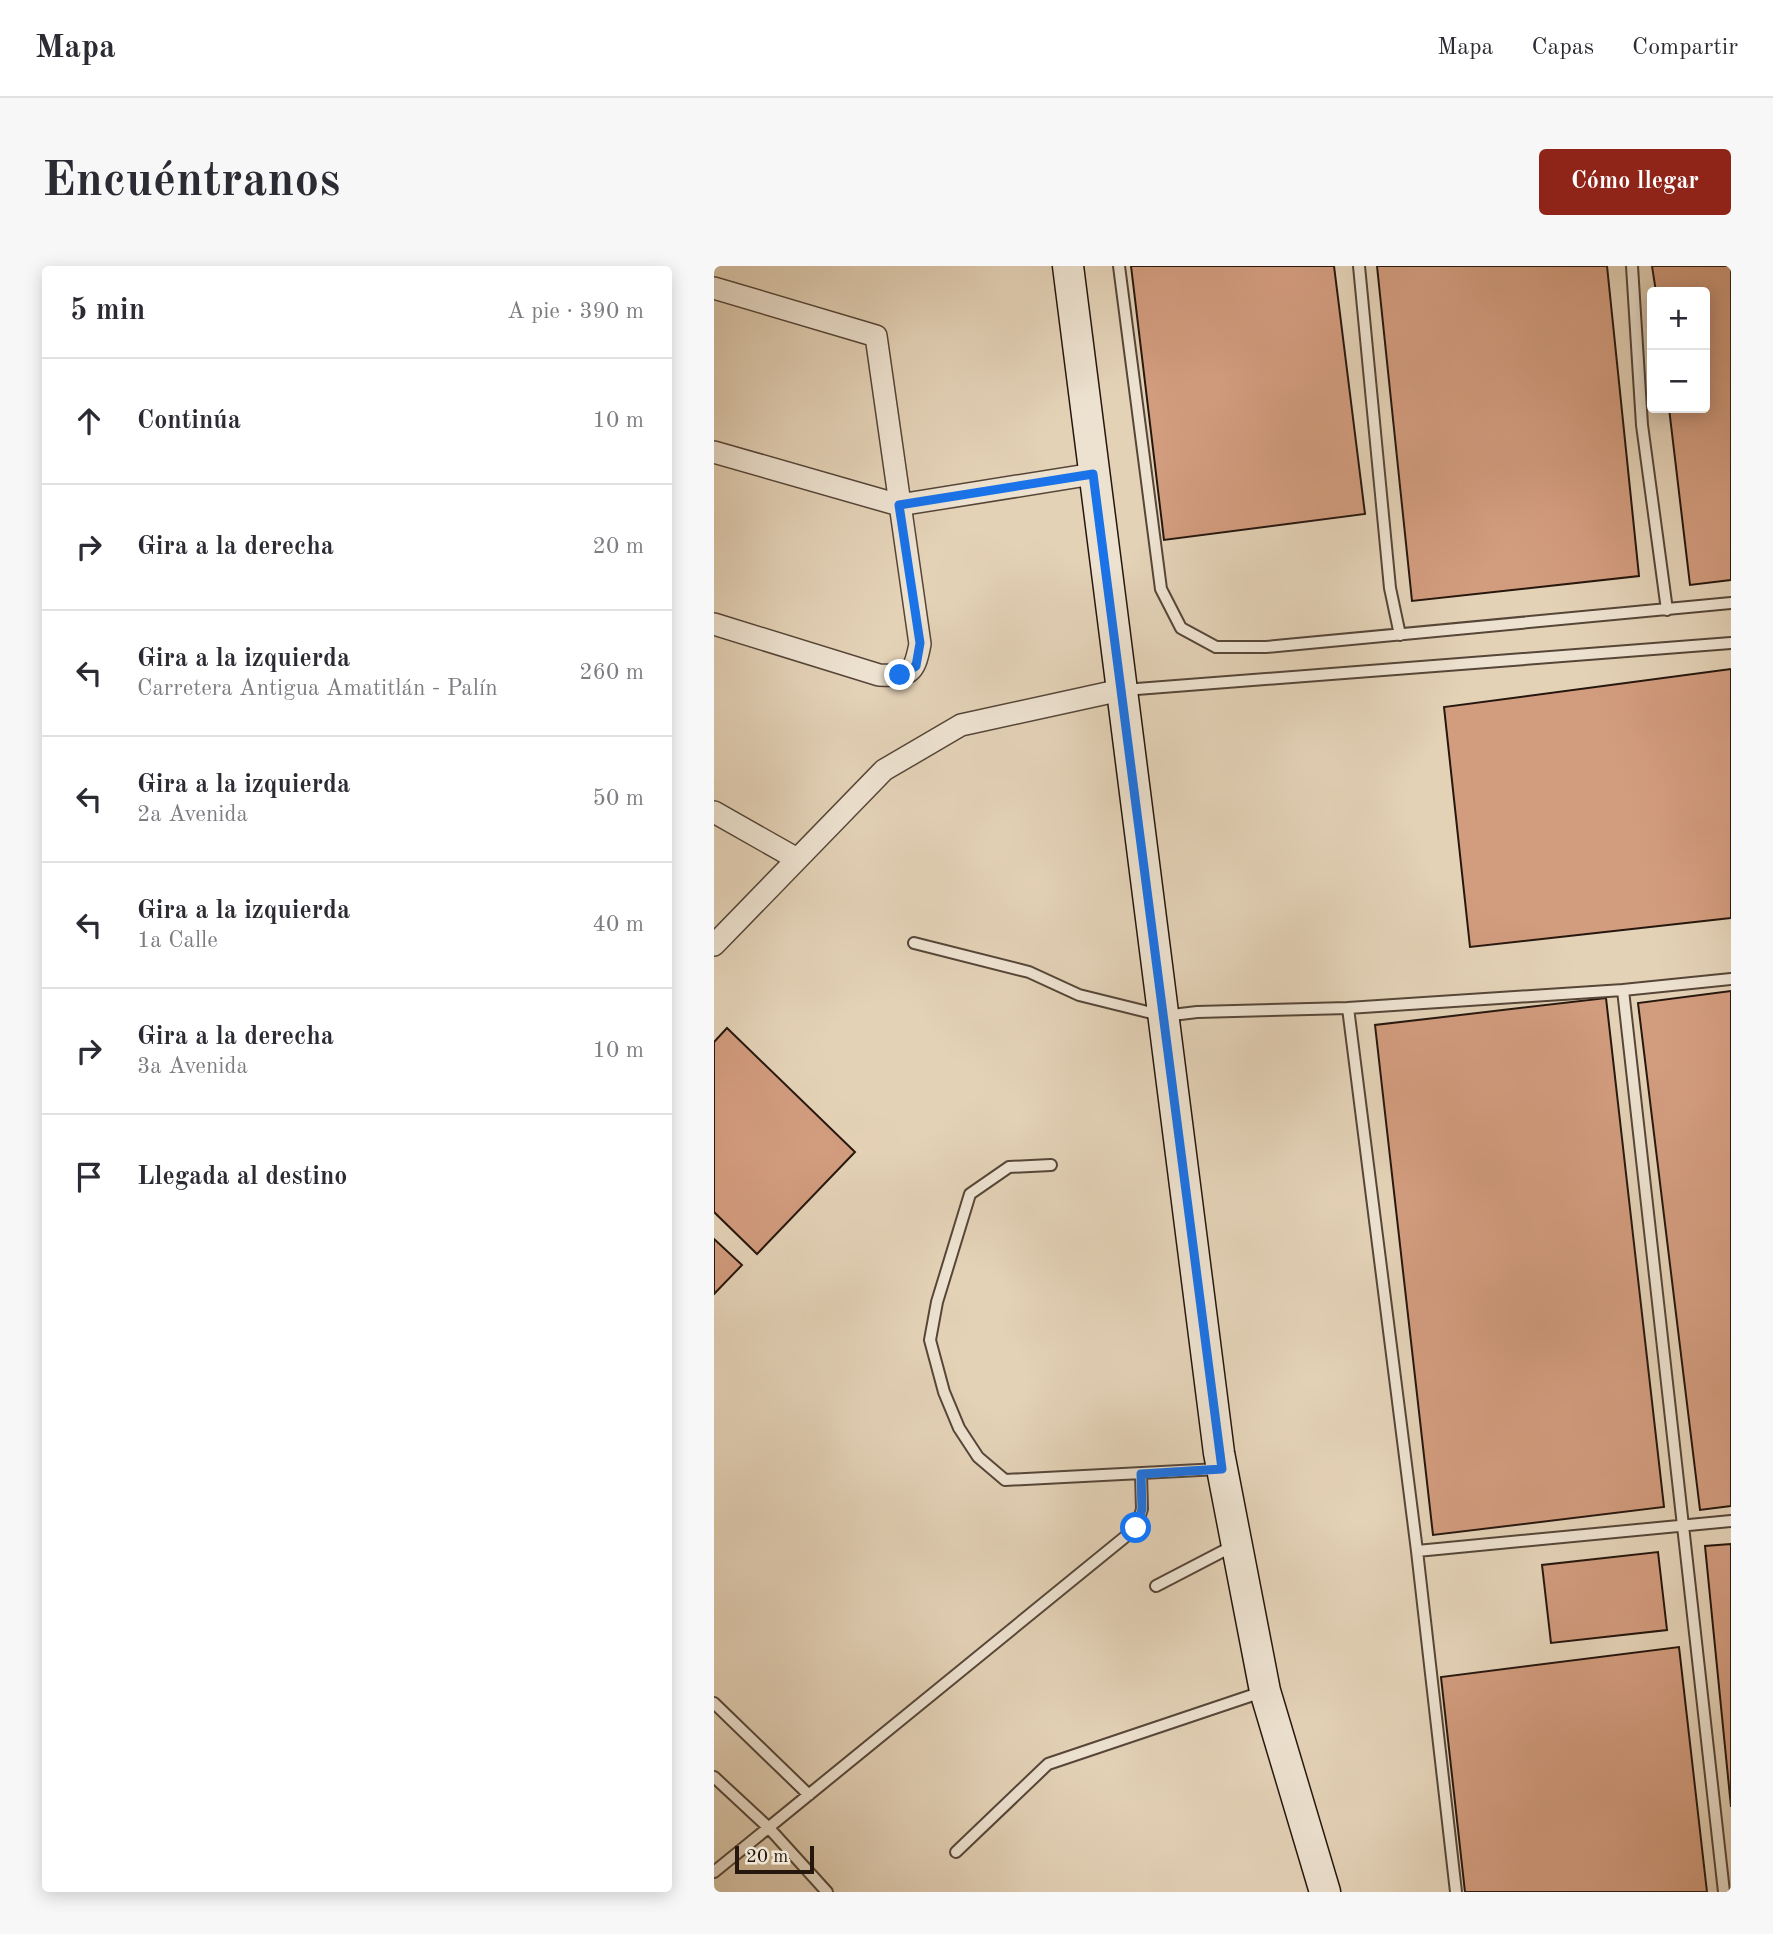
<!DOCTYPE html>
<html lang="es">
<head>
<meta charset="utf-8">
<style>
  :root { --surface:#fff; --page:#f7f7f7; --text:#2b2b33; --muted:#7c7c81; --line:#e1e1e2; --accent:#8f2418 }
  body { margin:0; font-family:"Old Standard TT",serif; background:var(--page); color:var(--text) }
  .controls { position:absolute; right:21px; top:21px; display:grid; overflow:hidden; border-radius:7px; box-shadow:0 4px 18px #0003 }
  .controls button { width:63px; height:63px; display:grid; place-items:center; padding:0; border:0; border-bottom:2px solid var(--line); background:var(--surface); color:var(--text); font:35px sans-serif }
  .scale { position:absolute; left:21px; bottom:18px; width:79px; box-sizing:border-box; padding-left:7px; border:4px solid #26170e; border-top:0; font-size:19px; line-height:24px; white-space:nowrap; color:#26170e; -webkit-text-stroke:5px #ede2d0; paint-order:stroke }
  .stop { position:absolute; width:21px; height:21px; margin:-16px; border:5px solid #1a73e8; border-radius:50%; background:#fff }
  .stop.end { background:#1a73e8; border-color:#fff; box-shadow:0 2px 7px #0008 }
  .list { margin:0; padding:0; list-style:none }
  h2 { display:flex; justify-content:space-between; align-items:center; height:91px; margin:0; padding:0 28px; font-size:30px }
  h2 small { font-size:23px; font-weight:400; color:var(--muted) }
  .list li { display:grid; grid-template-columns:46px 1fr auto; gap:21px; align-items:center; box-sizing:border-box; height:126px; padding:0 28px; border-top:2px solid var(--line) }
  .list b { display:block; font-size:26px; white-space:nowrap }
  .list p { margin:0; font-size:23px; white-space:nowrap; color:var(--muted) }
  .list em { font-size:23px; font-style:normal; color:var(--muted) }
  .icon { flex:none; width:38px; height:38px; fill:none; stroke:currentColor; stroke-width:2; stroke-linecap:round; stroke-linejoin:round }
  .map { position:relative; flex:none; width:1017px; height:1626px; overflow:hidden; border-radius:7px }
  header { display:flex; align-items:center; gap:42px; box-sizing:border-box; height:98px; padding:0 35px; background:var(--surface); border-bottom:2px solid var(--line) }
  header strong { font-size:33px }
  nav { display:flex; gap:38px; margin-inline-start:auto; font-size:24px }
  .intro { display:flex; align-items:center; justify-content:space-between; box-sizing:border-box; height:168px; padding:0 42px }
  h1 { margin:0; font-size:49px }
  .button { padding:18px 32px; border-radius:7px; background:var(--accent); color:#fff; font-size:24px; font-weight:700 }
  main { display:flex; gap:42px; padding:0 42px }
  aside { flex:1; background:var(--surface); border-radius:7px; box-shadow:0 4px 18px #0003 }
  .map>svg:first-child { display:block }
</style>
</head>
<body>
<header>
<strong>Mapa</strong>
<nav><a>Mapa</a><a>Capas</a><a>Compartir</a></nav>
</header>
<div class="intro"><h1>Encuéntranos</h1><a class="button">Cómo llegar</a></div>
<main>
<aside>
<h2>5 min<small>A pie · 390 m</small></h2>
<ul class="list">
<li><svg class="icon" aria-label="ahead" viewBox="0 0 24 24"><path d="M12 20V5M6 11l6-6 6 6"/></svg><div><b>Continúa</b></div><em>10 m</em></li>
<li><svg class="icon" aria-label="right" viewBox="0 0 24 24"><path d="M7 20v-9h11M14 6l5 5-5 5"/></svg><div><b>Gira a la derecha</b></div><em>20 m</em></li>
<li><svg class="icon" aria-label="left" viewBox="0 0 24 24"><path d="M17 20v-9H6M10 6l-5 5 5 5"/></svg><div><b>Gira a la izquierda</b><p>Carretera Antigua Amatitlán - Palín</p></div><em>260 m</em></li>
<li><svg class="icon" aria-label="left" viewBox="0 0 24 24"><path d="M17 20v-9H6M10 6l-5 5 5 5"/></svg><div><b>Gira a la izquierda</b><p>2a Avenida</p></div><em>50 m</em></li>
<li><svg class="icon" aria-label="left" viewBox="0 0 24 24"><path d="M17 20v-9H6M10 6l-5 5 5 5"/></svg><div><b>Gira a la izquierda</b><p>1a Calle</p></div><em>40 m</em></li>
<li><svg class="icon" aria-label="right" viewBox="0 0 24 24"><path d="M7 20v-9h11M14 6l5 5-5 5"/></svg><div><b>Gira a la derecha</b><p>3a Avenida</p></div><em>10 m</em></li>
<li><svg class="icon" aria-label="arrive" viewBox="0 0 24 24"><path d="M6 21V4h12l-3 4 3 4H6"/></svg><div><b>Llegada al destino</b></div></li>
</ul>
</aside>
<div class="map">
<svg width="1017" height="1626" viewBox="0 0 1017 1626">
  <rect width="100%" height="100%" fill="#e4d2b7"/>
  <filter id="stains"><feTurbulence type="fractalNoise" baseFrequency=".00286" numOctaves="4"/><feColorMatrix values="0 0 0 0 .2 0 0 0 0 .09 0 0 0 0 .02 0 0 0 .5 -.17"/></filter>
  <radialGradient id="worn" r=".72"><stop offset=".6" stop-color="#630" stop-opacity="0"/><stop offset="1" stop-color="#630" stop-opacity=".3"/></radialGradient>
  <path fill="#d29c7e" stroke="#26170e" stroke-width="2" d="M 417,0 L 620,0 L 651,248 L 450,274 Z
    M 663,0 L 893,0 L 925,310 L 698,335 Z
    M 938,0 L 1017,0 L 1017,314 L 976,319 L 955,142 L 991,142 L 991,26 L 942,26 Z
    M 1017,403 L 1017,652 L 756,681 L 730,441 Z
    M 1017,725 L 1017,1240 L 986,1244 L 924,737 Z
    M 892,732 L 950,1241 L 719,1269 L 661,759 Z
    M 13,762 L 141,886 L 43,988 L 0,946 L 0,776 Z
    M 0,973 L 28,999 L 0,1028 Z
    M 1017,1278 L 1017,1541 L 991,1280 Z
    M 944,1286 L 953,1364 L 837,1377 L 828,1299 Z
    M 965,1381 L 993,1626 L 751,1626 L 727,1411 Z"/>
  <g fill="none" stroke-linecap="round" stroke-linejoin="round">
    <g stroke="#564638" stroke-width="14">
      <path id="lane" d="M 405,0 L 447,323 L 467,362 L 502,381 L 552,381 L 1017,337
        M 645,0 L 676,322 L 686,369
        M 918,0 L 928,159 L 953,344
        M 410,424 L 1017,377
        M 200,677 L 315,706 L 365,729 L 450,750 L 483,746 L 634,742 L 909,724 L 1017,713
        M 909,724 L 1010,1626
        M 634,742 L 703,1285 L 742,1626
        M 337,899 L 295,901 L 256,928 L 223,1036 L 216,1074 L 230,1126 L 245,1162 L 264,1191 L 291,1214 L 505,1203
        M 703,1285 L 1017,1255
        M 442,1320 L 519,1280
        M 0,1437 L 95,1529
        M 0,1511 L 55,1562 L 113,1626
        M 242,1586 L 334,1498 L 548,1426
        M 0,1606 L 422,1262 L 428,1243 L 427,1208"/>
    </g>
    <g stroke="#564638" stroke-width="24">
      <path id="street" d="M 0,22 L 162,70 L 206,378 C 200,409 196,410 165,409 L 0,358
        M 0,186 L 185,239 L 379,208
        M 0,546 L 83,593
        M 0,679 L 170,504 L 247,459 L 407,424"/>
    </g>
    <g stroke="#26170e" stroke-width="33">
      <path id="secondary" d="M 354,0 L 505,1187 L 551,1425 L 611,1626"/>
    </g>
    <use href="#lane" stroke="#ede2d0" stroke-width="10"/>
    <use href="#street" stroke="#ede2d0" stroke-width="21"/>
    <use href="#secondary" stroke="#ede2d0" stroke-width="30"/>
  </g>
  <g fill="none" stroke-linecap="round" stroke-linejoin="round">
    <path stroke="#1a73e8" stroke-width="9" d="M 186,409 L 202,400 L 206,377 L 185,239 L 379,208 L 508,1203 L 427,1208 L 428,1243 L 422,1262"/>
  </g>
  <rect width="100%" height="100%" filter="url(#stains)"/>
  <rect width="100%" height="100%" fill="url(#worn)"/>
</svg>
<div class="controls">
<button>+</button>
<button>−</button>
</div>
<div class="scale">20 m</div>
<div class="stop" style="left:422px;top:1262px"></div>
<div class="stop end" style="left:186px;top:409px"></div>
</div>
</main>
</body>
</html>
